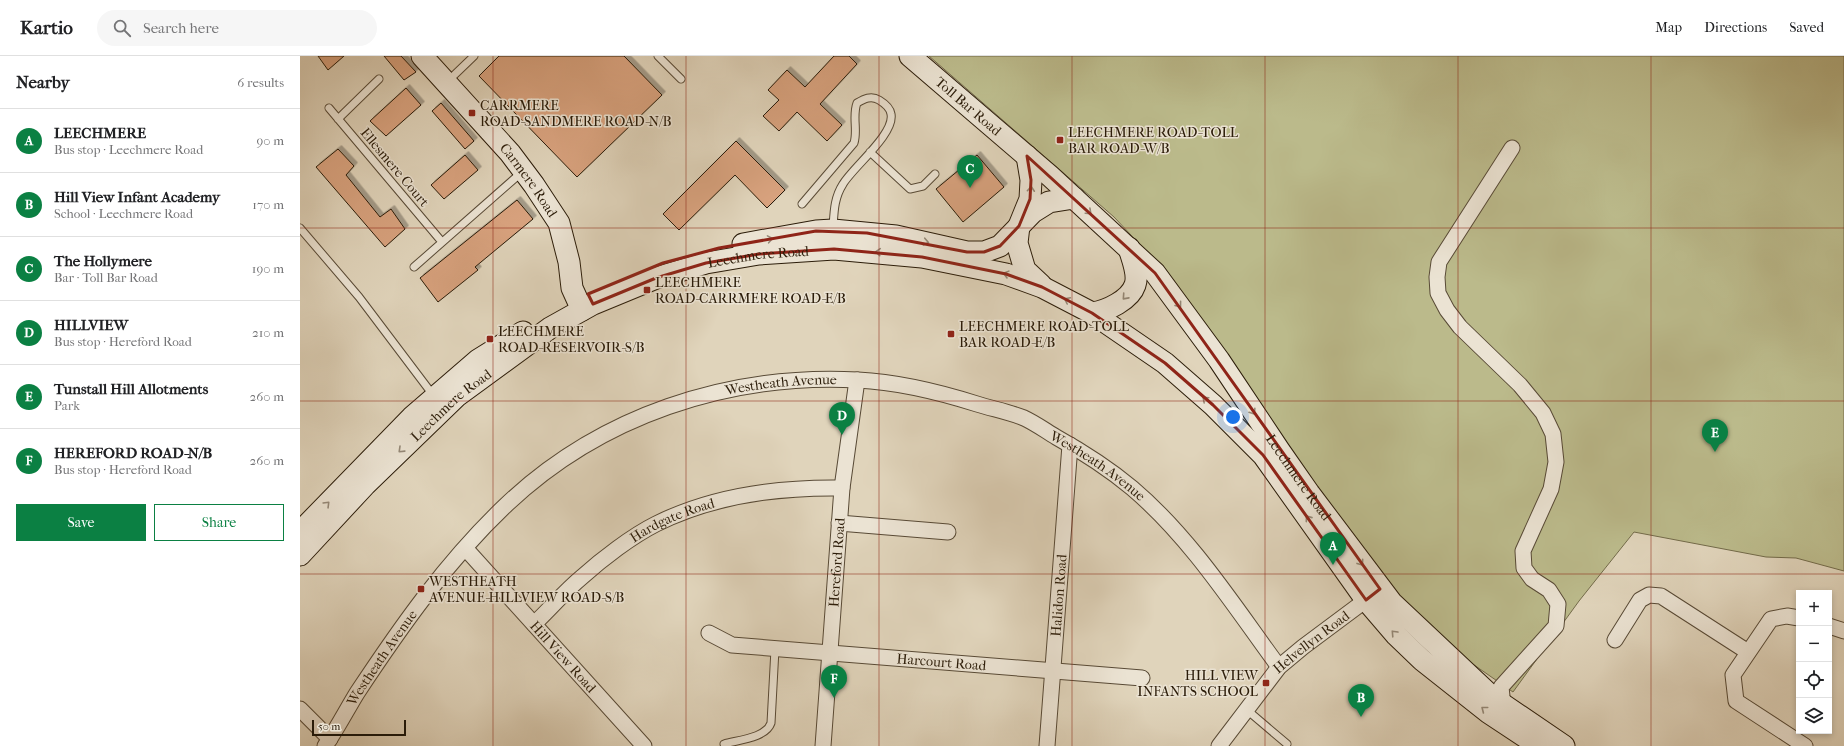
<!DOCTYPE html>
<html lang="en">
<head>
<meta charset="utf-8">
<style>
  :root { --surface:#fff; --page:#f6f6f6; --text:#202124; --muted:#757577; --line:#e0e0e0; --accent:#0b8043 }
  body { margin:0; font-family:"IM FELL French Canon",serif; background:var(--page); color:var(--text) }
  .controls { position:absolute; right:12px; bottom:12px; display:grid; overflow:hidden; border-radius:0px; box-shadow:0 2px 6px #0003 }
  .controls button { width:36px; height:36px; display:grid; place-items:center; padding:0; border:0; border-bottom:1px solid var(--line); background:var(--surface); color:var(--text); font:20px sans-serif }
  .scale { position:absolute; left:12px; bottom:10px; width:94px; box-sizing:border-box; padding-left:4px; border:2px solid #2b1c09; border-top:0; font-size:11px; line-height:14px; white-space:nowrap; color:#2b1c09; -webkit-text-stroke:3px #ebe3d3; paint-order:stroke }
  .you { position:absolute; left:933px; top:361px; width:14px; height:14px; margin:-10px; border:3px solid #fff; border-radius:50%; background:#1a73e8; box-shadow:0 0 0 6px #1a73e833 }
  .badge { display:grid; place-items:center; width:26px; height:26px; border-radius:50%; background:var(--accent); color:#fff; font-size:13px; font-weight:700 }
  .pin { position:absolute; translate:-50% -33px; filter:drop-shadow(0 1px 2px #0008) }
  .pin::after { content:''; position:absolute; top:21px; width:14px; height:12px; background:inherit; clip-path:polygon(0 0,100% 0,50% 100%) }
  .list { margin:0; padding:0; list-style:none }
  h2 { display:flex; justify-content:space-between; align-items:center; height:52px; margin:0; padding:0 16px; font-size:17px }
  h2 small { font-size:13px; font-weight:400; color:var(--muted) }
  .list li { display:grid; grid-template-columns:26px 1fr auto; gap:12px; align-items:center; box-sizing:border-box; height:64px; padding:0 16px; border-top:1px solid var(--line) }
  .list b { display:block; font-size:15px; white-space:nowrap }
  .list p { margin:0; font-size:13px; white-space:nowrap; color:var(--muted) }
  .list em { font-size:13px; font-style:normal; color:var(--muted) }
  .actions { display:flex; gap:8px; padding:12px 16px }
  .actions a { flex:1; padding:9px 0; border:1px solid var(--accent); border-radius:0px; text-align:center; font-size:14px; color:var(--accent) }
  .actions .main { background:var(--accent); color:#fff }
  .icon { flex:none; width:22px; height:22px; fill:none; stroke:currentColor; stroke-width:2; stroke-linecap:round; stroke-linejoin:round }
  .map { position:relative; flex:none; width:1544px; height:690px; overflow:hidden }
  header { display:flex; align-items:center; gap:24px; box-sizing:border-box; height:56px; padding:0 20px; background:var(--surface); border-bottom:1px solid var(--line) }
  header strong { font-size:19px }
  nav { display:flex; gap:22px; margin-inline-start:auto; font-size:14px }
  .search { width:280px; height:36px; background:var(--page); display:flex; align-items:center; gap:10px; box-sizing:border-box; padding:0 14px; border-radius:22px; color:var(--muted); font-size:15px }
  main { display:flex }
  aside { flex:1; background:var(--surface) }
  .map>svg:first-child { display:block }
</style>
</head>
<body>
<header>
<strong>Kartio</strong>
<div class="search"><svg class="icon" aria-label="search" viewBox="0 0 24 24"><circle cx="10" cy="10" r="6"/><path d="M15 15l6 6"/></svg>Search here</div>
<nav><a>Map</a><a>Directions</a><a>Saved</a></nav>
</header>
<main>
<aside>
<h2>Nearby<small>6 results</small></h2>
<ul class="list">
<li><span class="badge">A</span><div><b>LEECHMERE</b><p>Bus stop · Leechmere Road</p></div><em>90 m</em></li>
<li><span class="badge">B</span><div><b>Hill View Infant Academy</b><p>School · Leechmere Road</p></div><em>170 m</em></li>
<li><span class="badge">C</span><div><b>The Hollymere</b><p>Bar · Toll Bar Road</p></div><em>190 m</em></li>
<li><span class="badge">D</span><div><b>HILLVIEW</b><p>Bus stop · Hereford Road</p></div><em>210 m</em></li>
<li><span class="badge">E</span><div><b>Tunstall Hill Allotments</b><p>Park</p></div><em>260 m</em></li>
<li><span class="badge">F</span><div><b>HEREFORD ROAD-N/B</b><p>Bus stop · Hereford Road</p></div><em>260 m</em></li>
</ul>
<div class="actions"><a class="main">Save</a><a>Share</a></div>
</aside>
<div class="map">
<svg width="1544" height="690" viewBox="0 0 1544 690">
  <defs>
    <filter id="shadow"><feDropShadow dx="3.5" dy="-3.5" stdDeviation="0" flood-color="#0004"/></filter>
  </defs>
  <rect width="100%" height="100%" fill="#e0d4bb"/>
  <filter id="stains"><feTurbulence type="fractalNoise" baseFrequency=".005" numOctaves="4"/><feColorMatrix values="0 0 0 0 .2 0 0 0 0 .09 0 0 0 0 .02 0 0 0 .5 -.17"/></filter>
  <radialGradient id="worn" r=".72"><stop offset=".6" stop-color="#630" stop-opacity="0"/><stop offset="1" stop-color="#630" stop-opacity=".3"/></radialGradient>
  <path fill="#bbba8b" stroke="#736b4a" d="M 629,0 L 1544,0 L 1544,515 L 1496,502 L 1466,501 L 1334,476 L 1279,545 L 1213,636 L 1141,586 L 1089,535 L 863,213 L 814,161 Z"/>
  <path fill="#d8a27e" stroke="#2b1c09" filter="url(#shadow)" d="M 18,0 L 44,0 L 28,14 Z
    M 84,0 L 101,0 L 116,16 L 104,24 Z
    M 199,0 L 324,0 L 362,39 L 277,121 L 179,20 Z
    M 534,0 L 549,0 L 557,8 L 520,48 L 542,69 L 527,85 L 497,56 L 479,75 L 463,60 L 479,44 L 468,34 L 487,14 L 505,31 Z
    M 106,32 L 121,49 L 86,80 L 70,65 Z
    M 141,47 L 174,85 L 165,93 L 132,55 Z
    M 436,85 L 485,134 L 467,152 L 435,119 L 379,174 L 363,158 Z
    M 38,93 L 54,110 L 46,119 L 80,161 L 91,153 L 105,173 L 85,191 L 16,111 Z
    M 165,99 L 178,114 L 144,143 L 131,129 Z
    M 677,99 L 704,131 L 663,166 L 636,133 Z
    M 217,144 L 233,163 L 175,211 L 178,214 L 138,246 L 120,222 Z"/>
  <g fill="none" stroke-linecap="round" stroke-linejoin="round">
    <g stroke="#584a36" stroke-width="9">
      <path id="lane" d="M 358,0 L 381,23
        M 148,25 L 174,0
        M 29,52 L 142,186
        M 38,63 L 79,23
        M 570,96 L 610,133 L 623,130 L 635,118
        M 502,148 L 554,87 C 558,74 552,60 557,47 C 564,43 571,39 579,44 C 584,47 590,51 591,58 C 595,78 553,111 543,128 C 534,142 534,156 533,172
        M 0,172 L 59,241 L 133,339
        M 114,211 L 222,116
        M 947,654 L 987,688
        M 424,688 C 438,684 466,682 471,667 L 475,593"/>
    </g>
    <g stroke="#584a36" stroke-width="17">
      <g id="street">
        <path d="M 539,467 L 648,476"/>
        <path id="s1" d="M 166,493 L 344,690"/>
        <path d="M 1499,562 L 1487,560 L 1471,563 L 1433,619 L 1436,645 L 1505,690"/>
        <path id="s2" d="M 234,568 C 250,553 265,535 282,521 C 302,503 332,480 356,468 C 412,440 480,431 542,432"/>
        <path d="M 1529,570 L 1544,575"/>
        <path id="s3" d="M 409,577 L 432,589 L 842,622"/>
        <path d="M 1315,584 L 1340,544 L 1349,539 L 1361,540 L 1448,596"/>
        <path d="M 1203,650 L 1201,631 L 1256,570 L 1258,548 L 1249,534 L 1232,523 L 1224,512 L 1223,495 L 1251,433 L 1256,406 L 1253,378 L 1243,357 L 1220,329 L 1160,271 L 1147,254 L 1138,237 L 1137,221 L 1139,206 L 1212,92"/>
        <path d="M 0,653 L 30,683"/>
        <path id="s4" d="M 25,690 C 37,673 46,655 57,637 C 100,572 147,505 205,450 C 299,360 428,317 558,324 C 598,326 639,336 677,348 C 693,353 709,356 724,362 C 735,367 746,375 756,381 C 783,396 808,412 832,432 C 891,482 934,550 979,611"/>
        <path id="s5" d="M 523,690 L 542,432 L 557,324"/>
        <path id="s6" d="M 747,690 L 770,389"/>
        <path id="s7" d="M 919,690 L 979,611 L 1003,591 L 1066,544"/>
      </g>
    </g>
    <g stroke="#2b1c09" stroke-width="23">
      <g id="secondary">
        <path id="s8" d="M 122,0 L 210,97 L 234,129 L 259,167 L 269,206 L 272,232 L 282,254"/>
        <path id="s9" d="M 610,0 L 750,120 L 855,217 L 919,304 L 979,394 L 1009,437 L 1092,547 L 1192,641 L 1264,690"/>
        <path d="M 727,100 L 731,124 L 730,143 L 719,170 L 717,187 L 725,214 L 741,229"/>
        <path d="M 443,188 L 516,175 L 533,174 L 596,180 L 667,196 L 684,196 L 700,190 L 733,156 L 749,146 L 774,142"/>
        <path d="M 792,257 C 807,255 830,244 835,229 C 839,218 832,203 829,192"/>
        <path d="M 0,476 L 112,361 L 178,304 L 223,276"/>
        <path id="s10" d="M 0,499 L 65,429 L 157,340 L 250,272 L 293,248 L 356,222 L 406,207 L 459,198 L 534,193 L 622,201 L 706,218 L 742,231 L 792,257 L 865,307 L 913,349 L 963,399 L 1066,544 L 1096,579 L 1122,604 L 1189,657 L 1239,690"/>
      </g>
    </g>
    <use href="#lane" stroke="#ebe3d3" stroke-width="7"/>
    <use href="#street" stroke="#ebe3d3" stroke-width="15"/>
    <use href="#secondary" stroke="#ebe3d3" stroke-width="21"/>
  </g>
  <defs><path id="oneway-chevron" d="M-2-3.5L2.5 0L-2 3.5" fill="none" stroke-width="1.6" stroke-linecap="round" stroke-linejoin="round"/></defs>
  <g stroke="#958978">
    <use href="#oneway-chevron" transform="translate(731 133) rotate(-86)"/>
    <use href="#oneway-chevron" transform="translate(789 156) rotate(43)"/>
    <use href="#oneway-chevron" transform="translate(470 183) rotate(-10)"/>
    <use href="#oneway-chevron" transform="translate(626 186) rotate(12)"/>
    <use href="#oneway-chevron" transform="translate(578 196) rotate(-176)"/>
    <use href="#oneway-chevron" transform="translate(706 218) rotate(-165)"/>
    <use href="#oneway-chevron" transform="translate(825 241) rotate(132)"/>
    <use href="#oneway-chevron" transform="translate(767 244) rotate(-153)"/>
    <use href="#oneway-chevron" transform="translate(879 249) rotate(53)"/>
    <use href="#oneway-chevron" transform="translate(905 343) rotate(-138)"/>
    <use href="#oneway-chevron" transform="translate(953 356) rotate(57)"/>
    <use href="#oneway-chevron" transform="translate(101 394) rotate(136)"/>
    <use href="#oneway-chevron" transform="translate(27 448) rotate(-45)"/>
    <use href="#oneway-chevron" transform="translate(1008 462) rotate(-125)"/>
    <use href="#oneway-chevron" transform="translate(1061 507) rotate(54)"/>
    <use href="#oneway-chevron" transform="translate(1094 577) rotate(-133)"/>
    <use href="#oneway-chevron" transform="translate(1184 653) rotate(-142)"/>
  </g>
  <path fill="none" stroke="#8f2418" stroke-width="3" stroke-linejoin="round" d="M 727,100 L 855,217 L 1080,533 L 1066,544 L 963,399 L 913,349 L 865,307 L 792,257 L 742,231 L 706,218 L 622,201 L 534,193 L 459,198 L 406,207 L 356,222 L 293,248 L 288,238 L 363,207 L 419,192 L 516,175 L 567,177 L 667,196 L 684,196 L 700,190 L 719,170 L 730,143 L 731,124 Z"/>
  <path fill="none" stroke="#8f2418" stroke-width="1" stroke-opacity="0.55" d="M 193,0 L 193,690M 386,0 L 386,690M 579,0 L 579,690M 772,0 L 772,690M 965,0 L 965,690M 1158,0 L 1158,690M 1351,0 L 1351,690M 0,172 L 1544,172M 0,345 L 1544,345M 0,518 L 1544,518"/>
  <g fill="#8f2418" stroke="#ebe3d3" stroke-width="1.5">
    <rect x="168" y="53" width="8" height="8" rx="2"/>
    <rect x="756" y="80" width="8" height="8" rx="2"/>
    <rect x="343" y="230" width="8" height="8" rx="2"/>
    <rect x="647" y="274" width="8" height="8" rx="2"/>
    <rect x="186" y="279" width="8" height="8" rx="2"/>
    <rect x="117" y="529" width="8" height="8" rx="2"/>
    <rect x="962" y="623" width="8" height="8" rx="2"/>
  </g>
  <g text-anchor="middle" stroke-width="3" stroke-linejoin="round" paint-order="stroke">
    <g font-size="14" fill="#2b1c09" stroke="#ebe3d3" text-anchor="start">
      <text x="180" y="54">CARRMERE<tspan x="180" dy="16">ROAD-SANDMERE ROAD-N/B</tspan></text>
      <text x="768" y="81">LEECHMERE ROAD-TOLL<tspan x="768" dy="16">BAR ROAD-W/B</tspan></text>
      <text x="355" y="231">LEECHMERE<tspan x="355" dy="16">ROAD-CARRMERE ROAD-E/B</tspan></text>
      <text x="659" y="275">LEECHMERE ROAD-TOLL<tspan x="659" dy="16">BAR ROAD-E/B</tspan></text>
      <text x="198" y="280">LEECHMERE<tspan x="198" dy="16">ROAD-RESERVOIR-S/B</tspan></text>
      <text x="129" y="530">WESTHEATH<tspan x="129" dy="16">AVENUE-HILLVIEW ROAD-S/B</tspan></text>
      <text x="958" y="624" text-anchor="end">HILL VIEW<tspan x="958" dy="16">INFANTS SCHOOL</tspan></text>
    </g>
    <g font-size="14" fill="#2b1c09" stroke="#ebe3d3">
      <text dy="5" stroke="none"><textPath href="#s9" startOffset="77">Toll Bar Road</textPath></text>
      <text transform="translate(95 111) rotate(50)" y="5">Ellesmere Court</text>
      <text dy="5" stroke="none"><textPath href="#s8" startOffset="164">Carmere Road</textPath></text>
      <text dy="5" stroke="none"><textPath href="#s10" startOffset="561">Leechmere Road</textPath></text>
      <text dy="5" stroke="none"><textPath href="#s4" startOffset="609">Westheath Avenue</textPath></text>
      <text dy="5" stroke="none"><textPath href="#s10" startOffset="213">Leechmere Road</textPath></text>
      <text dy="5" stroke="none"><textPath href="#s4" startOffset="945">Westheath Avenue</textPath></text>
      <text dy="5" stroke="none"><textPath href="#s9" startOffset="577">Leechmere Road</textPath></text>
      <text dy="5" stroke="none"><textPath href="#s2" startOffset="175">Hardgate Road</textPath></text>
      <text dy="5" stroke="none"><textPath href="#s5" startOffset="184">Hereford Road</textPath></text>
      <text dy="5" stroke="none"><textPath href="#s6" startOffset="151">Halidon Road</textPath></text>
      <text dy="5" stroke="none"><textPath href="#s7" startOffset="140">Helvellyn Road</textPath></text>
      <text dy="5" stroke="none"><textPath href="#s1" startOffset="145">Hill View Road</textPath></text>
      <text dy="5" stroke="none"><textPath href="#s4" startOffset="105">Westheath Avenue</textPath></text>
      <text dy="5" stroke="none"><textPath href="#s3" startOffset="236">Harcourt Road</textPath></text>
    </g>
  </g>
  <rect width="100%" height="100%" filter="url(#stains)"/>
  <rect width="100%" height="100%" fill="url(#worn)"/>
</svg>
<div class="controls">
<button>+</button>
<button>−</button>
<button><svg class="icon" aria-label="locate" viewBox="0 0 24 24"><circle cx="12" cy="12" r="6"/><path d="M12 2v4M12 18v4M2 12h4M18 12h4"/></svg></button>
<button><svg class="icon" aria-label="layers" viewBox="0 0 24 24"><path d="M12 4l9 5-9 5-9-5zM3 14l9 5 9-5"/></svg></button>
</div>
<div class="scale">50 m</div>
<div class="you"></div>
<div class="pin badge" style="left:1033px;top:509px">A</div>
<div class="pin badge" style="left:1061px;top:661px">B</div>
<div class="pin badge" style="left:670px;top:132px">C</div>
<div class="pin badge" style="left:542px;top:379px">D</div>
<div class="pin badge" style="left:1415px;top:396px">E</div>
<div class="pin badge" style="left:534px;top:642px">F</div>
</div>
</main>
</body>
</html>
